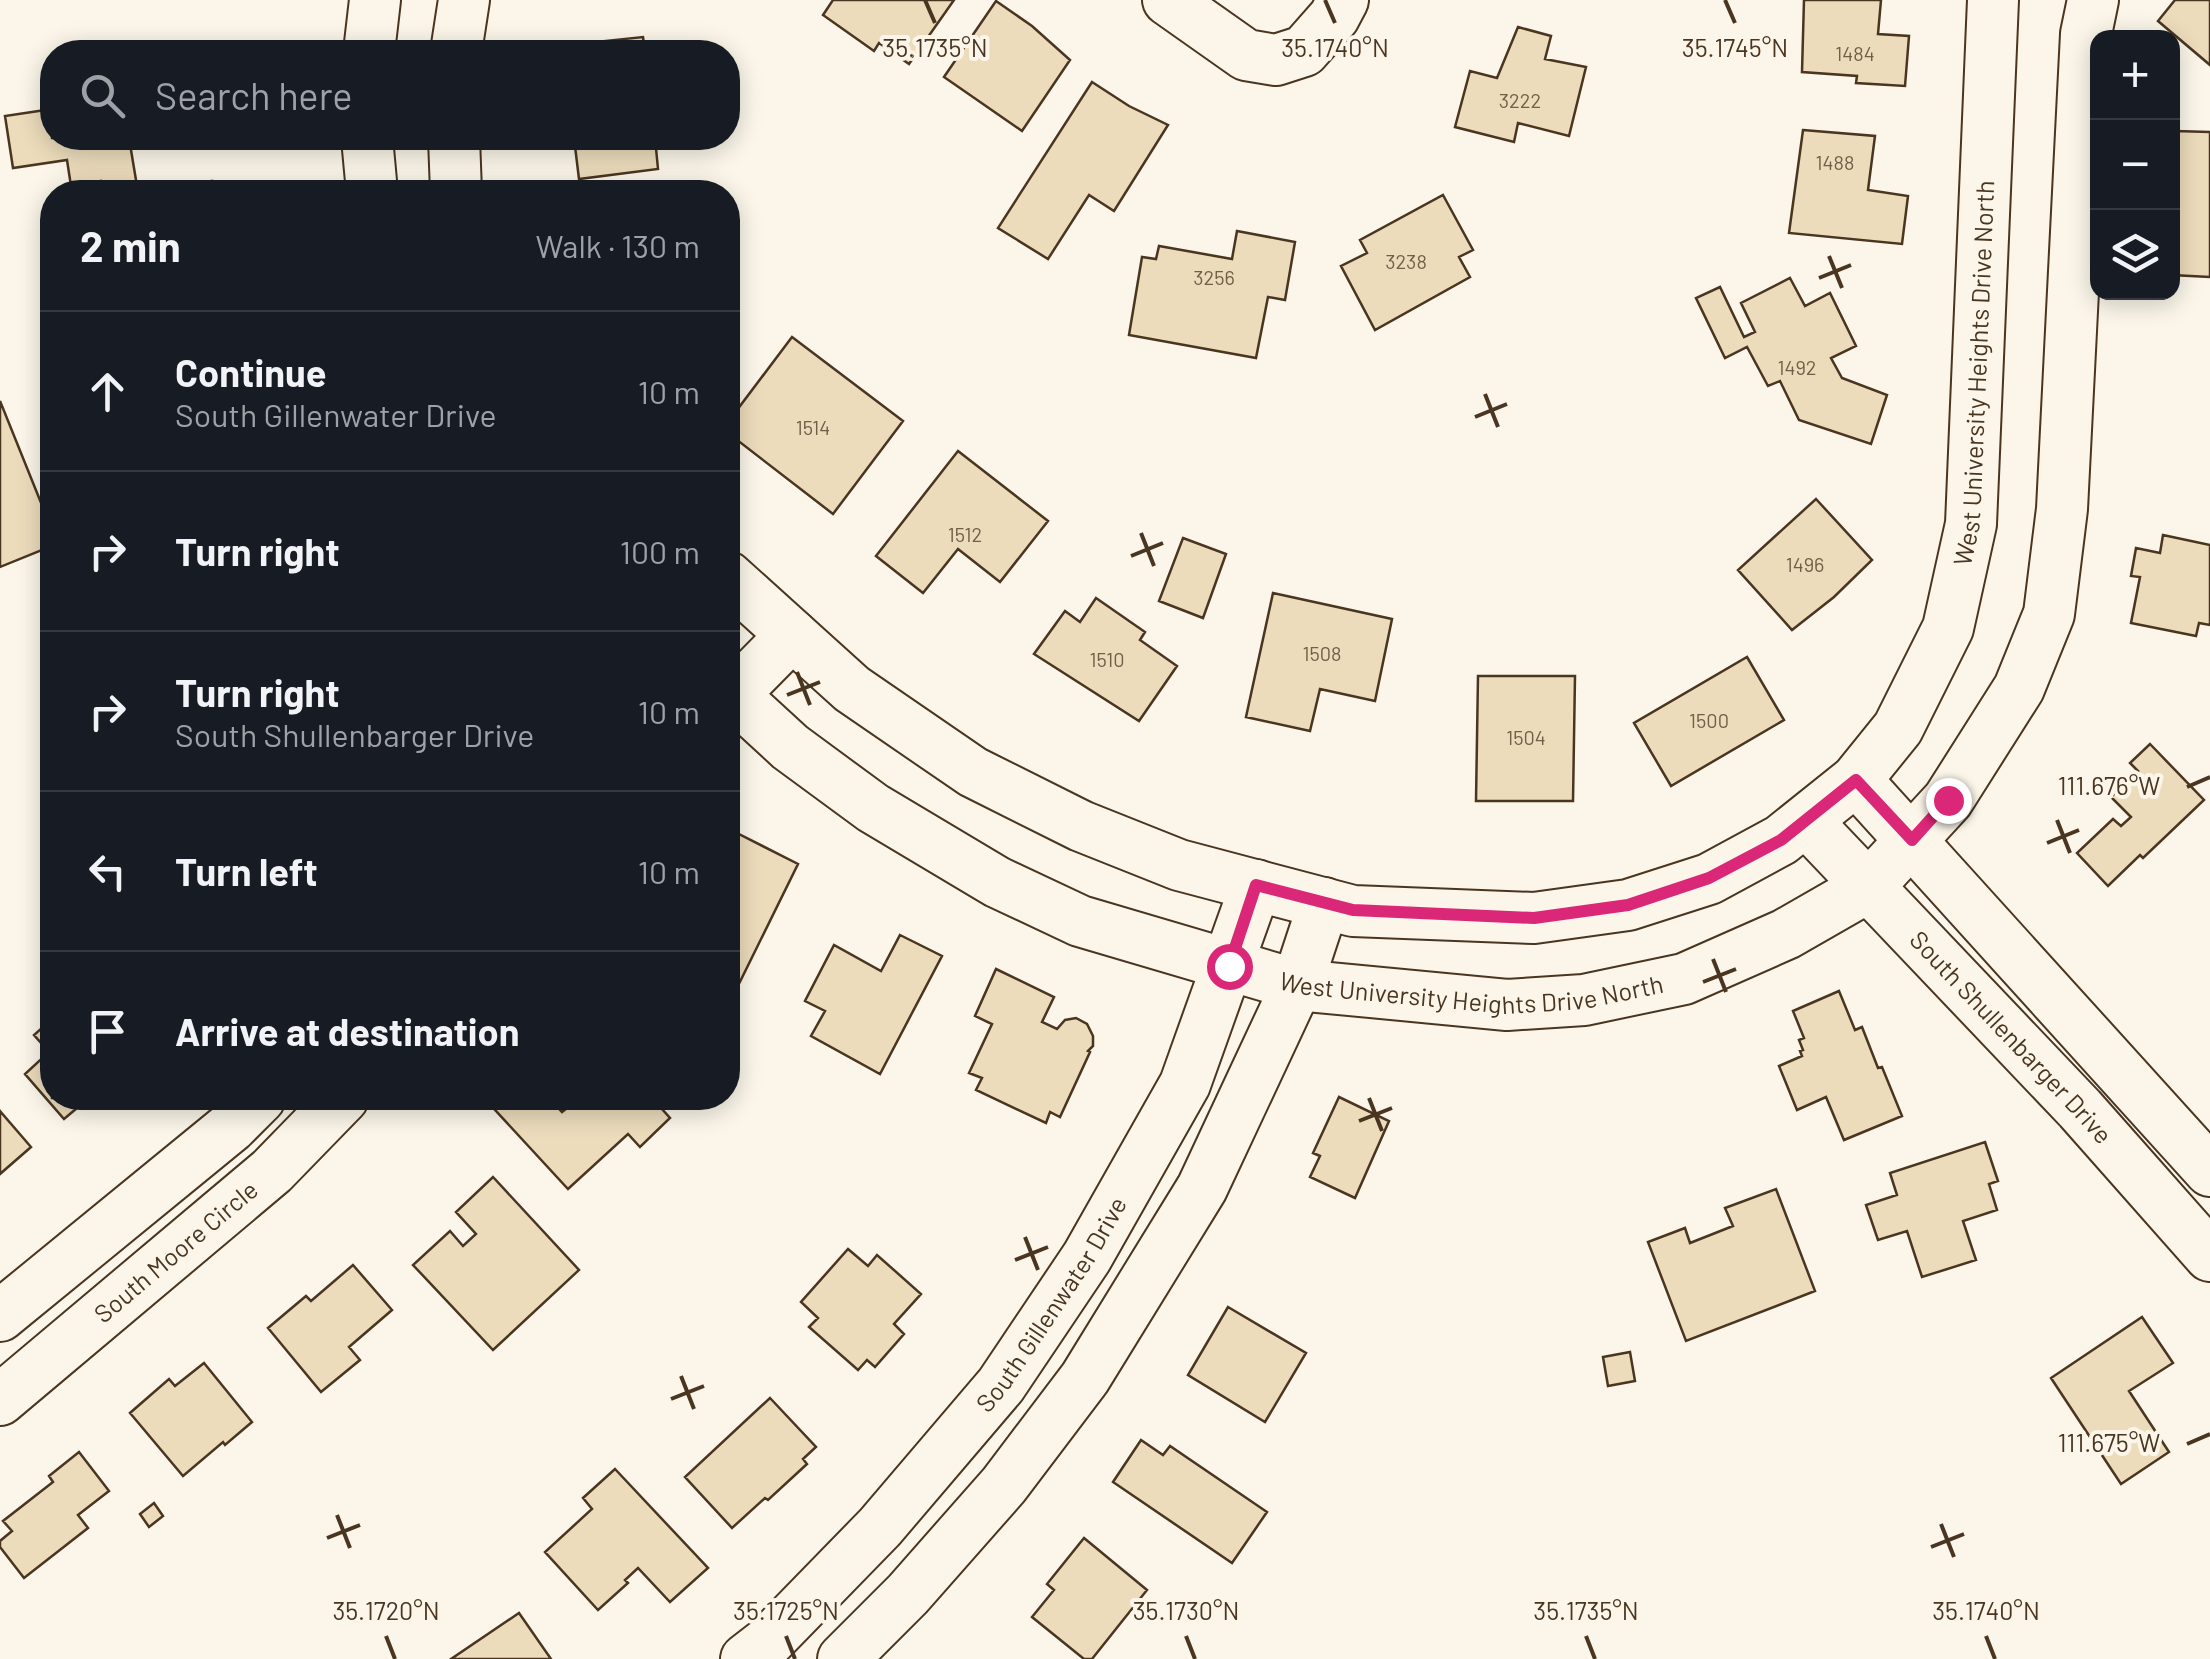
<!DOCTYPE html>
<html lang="en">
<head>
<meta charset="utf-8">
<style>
  :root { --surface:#171b24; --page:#242831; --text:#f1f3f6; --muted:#9ea1a6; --line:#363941 }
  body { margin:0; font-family:Barlow,sans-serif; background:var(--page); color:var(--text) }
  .controls { position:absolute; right:30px; top:30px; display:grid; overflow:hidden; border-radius:20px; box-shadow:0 5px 25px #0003 }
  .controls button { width:90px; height:90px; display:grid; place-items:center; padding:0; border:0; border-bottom:2px solid var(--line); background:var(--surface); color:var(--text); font:50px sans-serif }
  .stop { position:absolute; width:30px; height:30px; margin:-22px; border:8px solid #db2777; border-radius:50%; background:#fff }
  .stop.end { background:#db2777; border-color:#fff; box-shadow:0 2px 10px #0008 }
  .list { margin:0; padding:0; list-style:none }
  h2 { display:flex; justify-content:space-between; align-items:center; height:130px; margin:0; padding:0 40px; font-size:42px }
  h2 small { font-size:32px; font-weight:400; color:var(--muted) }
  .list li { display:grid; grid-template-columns:65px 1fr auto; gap:30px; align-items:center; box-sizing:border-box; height:160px; padding:0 40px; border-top:2px solid var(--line) }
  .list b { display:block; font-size:38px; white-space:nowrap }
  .list p { margin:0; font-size:32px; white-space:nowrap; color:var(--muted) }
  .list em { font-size:32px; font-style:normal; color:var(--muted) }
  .icon { flex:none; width:55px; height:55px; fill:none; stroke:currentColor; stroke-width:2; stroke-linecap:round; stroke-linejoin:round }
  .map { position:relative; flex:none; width:2210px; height:1659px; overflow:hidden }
  .search { position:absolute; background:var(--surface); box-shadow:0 5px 25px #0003; left:40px; top:40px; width:700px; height:110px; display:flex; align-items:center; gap:25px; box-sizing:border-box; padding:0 35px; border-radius:40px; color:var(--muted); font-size:38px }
  .panel { position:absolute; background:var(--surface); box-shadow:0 5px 25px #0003; left:40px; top:180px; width:700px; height:930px; border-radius:40px }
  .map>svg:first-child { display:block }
</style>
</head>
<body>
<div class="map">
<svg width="2210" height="1659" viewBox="0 0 2210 1659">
  <rect width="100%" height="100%" fill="#fbf6e9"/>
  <path fill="#ecdcbc" stroke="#4a3520" stroke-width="2.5" d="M 833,0 L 954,0 L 909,64 L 879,43 L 874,51 L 823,15 Z
    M 1804,0 L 1881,0 L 1878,34 L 1909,36 L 1905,86 L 1856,83 L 1857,76 L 1802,72 Z
    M 2175,0 L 2210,0 L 2210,65 L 2158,21 Z
    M 996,1 L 1032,26 L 1070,60 L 1022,131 L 944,77 Z
    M 1518,27 L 1551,36 L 1545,59 L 1586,67 L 1569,136 L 1518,123 L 1514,142 L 1455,127 L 1470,71 L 1497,78 Z
    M 643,37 L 645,52 L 577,52 L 576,44 Z
    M 1092,82 L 1129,106 L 1168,125 L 1114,211 L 1089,195 L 1048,259 L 998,228 Z
    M 52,109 L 52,138 L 129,138 L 138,192 L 212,181 L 213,192 L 103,192 L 101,181 L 71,186 L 67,160 L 13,168 L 5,116 Z
    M 1803,130 L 1875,136 L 1868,190 L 1908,196 L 1902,244 L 1789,233 Z
    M 2175,131 L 2210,132 L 2210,277 L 2172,275 L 2172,242 L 2175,242 L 2176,234 L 2172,234 Z
    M 574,138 L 655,138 L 658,169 L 579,179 Z
    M 1443,195 L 1473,250 L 1459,257 L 1470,277 L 1375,330 L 1341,266 L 1367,253 L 1360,240 Z
    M 1237,231 L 1295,242 L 1285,300 L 1268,297 L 1256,358 L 1129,335 L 1142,257 L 1156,259 L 1159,246 L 1232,259 Z
    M 1790,278 L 1805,306 L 1830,293 L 1856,346 L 1831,358 L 1842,378 L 1887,395 L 1871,444 L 1799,420 L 1780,381 L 1768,386 L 1747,347 L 1725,358 L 1696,298 L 1720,287 L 1744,337 L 1755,332 L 1741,303 Z
    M 792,337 L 903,421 L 833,514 L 728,433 L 728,422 Z
    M 0,401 L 52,530 L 52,546 L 0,567 Z
    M 958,451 L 1048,521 L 1000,582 L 958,549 L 923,593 L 876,556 Z
    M 1816,499 L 1872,560 L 1834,597 L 1792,630 L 1738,570 Z
    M 2163,535 L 2210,545 L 2210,625 L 2199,623 L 2196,636 L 2131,623 L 2140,577 L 2131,576 L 2136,548 L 2160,553 Z
    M 1183,538 L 1226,554 L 1203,618 L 1159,601 Z
    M 1273,593 L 1392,619 L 1375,701 L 1320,689 L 1310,731 L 1246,717 Z
    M 1096,598 L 1145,632 L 1140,640 L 1177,666 L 1139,721 L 1034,654 L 1065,611 L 1080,622 Z
    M 1747,657 L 1784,720 L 1671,786 L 1634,723 Z
    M 1478,676 L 1575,676 L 1573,801 L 1476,801 Z
    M 2150,744 L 2204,800 L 2143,858 L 2140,855 L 2108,886 L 2077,853 L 2113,819 L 2121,826 L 2131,817 L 2111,797 L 2138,771 L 2130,763 Z
    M 729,829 L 798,864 L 731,1000 L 728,998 Z
    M 900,935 L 942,956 L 880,1074 L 811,1036 L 825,1011 L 805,1001 L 834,945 L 881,971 Z
    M 996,969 L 1054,997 L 1042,1022 L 1057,1029 L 1065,1020 L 1076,1018 L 1087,1024 L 1093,1036 L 1093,1046 L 1088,1051 L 1090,1052 L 1060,1117 L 1050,1112 L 1046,1123 L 976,1090 L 982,1078 L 969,1073 L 992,1024 L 975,1016 Z
    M 1839,991 L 1855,1030 L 1862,1027 L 1878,1068 L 1882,1067 L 1902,1116 L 1844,1140 L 1826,1097 L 1797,1110 L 1779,1066 L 1802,1056 L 1800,1051 L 1803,1050 L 1799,1040 L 1804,1038 L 1793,1011 Z
    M 52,1019 L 52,1098 L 89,1098 L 64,1119 L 25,1074 L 49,1052 L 34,1035 Z
    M 1339,1097 L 1389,1121 L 1355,1198 L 1310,1177 L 1320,1156 L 1313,1153 Z
    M 484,1098 L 549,1098 L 562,1112 L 575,1102 L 571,1098 L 652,1098 L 670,1118 L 640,1147 L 628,1134 L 568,1189 Z
    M 0,1111 L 31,1147 L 0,1174 Z
    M 1985,1142 L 1998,1181 L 1989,1184 L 1997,1210 L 1963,1221 L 1976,1260 L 1922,1277 L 1907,1231 L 1878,1240 L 1866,1205 L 1897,1195 L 1890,1173 Z
    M 493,1177 L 579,1270 L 493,1350 L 413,1265 L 450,1231 L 463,1246 L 476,1234 L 456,1212 Z
    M 1776,1189 L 1815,1291 L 1686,1341 L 1648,1242 L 1685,1228 L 1690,1243 L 1733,1226 L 1725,1208 Z
    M 848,1249 L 868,1266 L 877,1255 L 921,1294 L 894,1324 L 904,1334 L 875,1367 L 867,1360 L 858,1370 L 809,1327 L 818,1318 L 801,1302 Z
    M 353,1265 L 392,1310 L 349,1347 L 360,1360 L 321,1392 L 268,1328 L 306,1296 L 311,1301 Z
    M 1228,1307 L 1306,1353 L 1265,1422 L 1188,1375 Z
    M 2142,1317 L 2173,1363 L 2129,1391 L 2169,1452 L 2121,1484 L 2051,1378 Z
    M 1630,1352 L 1635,1381 L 1608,1386 L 1603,1357 Z
    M 204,1363 L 252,1422 L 225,1445 L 223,1442 L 183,1476 L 130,1413 L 169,1379 L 175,1386 Z
    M 770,1398 L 816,1447 L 803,1459 L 807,1464 L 768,1500 L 765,1498 L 732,1528 L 685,1477 Z
    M 1141,1440 L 1163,1455 L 1170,1446 L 1267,1512 L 1232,1563 L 1113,1482 Z
    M 79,1452 L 109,1491 L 78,1515 L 88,1528 L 24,1578 L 0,1547 L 0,1541 L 12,1531 L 3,1521 L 53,1482 L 49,1476 Z
    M 615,1469 L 708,1568 L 670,1602 L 638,1568 L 625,1580 L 628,1583 L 598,1610 L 545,1552 L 592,1509 L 583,1498 Z
    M 154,1503 L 163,1516 L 149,1527 L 140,1514 Z
    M 1084,1538 L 1147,1590 L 1092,1659 L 1084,1659 L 1032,1617 L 1054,1590 L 1047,1584 Z
    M 519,1613 L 551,1659 L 451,1659 Z"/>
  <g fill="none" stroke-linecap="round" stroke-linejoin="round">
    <g stroke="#4a3520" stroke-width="54">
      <g id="minor">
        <path d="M 1168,0 L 1246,55 L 1276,60 L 1304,51 L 1334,17 L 1343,0"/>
        <path d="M 369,52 L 375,0"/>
        <path d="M 456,52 L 464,0"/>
        <path d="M 367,138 L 372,192"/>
        <path d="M 454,138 L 456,192"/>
        <path id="s1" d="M 728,577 L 852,689 L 973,772 L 1081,826 L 1179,865 L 1353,911 L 1534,918 L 1628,905 L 1709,879 L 1781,840 L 1856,780 L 1898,728 L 1948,628 L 1971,524 L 1993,0"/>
        <path id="s2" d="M 728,690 L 790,747 L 873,808 L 997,882 L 1080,921 L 1297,985 L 1507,1005 L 1584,1000 L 1684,979 L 1786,934 L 1868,887 L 1948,800 L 2019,688 L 2049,614 L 2062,509 L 2086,34 L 2093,0"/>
        <path d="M 728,700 L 792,635"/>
        <path d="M 1856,780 L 2210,1171"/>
        <path id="s3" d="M 1806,821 L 2080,1109 L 2210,1256"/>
        <path d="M 0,1316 L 231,1127 L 260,1098"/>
        <path id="s4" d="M 0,1400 L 272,1171 L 343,1098"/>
        <path id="s5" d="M 746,1659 L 768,1642 L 880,1527 L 1001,1385 L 1087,1257 L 1185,1084 L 1256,885"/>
        <path d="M 843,1659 L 908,1594 L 1004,1485 L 1085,1378 L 1202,1188 L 1297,985 L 1324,903"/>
      </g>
    </g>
    <use href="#minor" stroke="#fbf6e9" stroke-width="50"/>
  </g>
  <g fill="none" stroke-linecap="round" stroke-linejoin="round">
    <path stroke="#db2777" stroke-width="12" d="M 1229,966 L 1256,885 L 1353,910 L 1534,918 L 1628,905 L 1709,878 L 1781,840 L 1856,780 L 1912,840 L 1948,800"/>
  </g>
  <path fill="none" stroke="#4a3520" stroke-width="4" d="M 925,0 L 935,23M 1325,0 L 1335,23M 1725,0 L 1735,23M 1829,256 L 1842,288M 1819,278 L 1851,265M 1485,394 L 1498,427M 1475,417 L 1507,404M 1141,533 L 1154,566M 1131,556 L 1163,543M 797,672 L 810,705M 787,695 L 820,682M 2187,787 L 2210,777M 2057,820 L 2070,853M 2047,843 L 2079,830M 1713,959 L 1726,992M 1703,982 L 1736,969M 1369,1098 L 1382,1131M 1359,1121 L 1392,1108M 1025,1237 L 1038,1270M 1015,1260 L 1048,1247M 681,1376 L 694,1409M 671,1399 L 704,1386M 2187,1444 L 2210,1434M 337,1515 L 350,1548M 1941,1524 L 1954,1557M 327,1538 L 360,1525M 1931,1547 L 1964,1534M 386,1636 L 395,1659M 786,1636 L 795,1659M 1186,1636 L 1195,1659M 1586,1636 L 1595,1659M 1986,1636 L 1995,1659"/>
  <g text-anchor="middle" stroke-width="8" stroke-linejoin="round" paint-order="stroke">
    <g font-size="20" fill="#725f47">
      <text x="1855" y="61">1484</text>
      <text x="1520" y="108">3222</text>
      <text x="1835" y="170">1488</text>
      <text x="1406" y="269">3238</text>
      <text x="1214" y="285">3256</text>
      <text x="1797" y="375">1492</text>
      <text x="813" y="435">1514</text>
      <text x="965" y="542">1512</text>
      <text x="1805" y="572">1496</text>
      <text x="1322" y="661">1508</text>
      <text x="1107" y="667">1510</text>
      <text x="1709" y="728">1500</text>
      <text x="1526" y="745">1504</text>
    </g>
    <g font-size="25" fill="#4a3520" stroke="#fbf6e9">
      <text dy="9" stroke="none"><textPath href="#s1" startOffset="1695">West University Heights Drive North</textPath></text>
      <text dy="9" stroke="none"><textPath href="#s2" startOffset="825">West University Heights Drive North</textPath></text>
      <text dy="9" stroke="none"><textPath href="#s3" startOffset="298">South Shullenbarger Drive</textPath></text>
      <text dy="9" stroke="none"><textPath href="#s4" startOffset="230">South Moore Circle</textPath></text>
      <text dy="9" stroke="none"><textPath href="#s5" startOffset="470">South Gillenwater Drive</textPath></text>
    </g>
  </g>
  <g font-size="25" text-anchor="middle" fill="#4a3520" stroke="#fbf6e9" stroke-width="8" stroke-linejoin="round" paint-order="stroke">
    <text x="935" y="57">35.1735°N</text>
    <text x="1335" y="57">35.1740°N</text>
    <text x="1735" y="57">35.1745°N</text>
    <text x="2109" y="795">111.676°W</text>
    <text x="2109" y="1452">111.675°W</text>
    <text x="386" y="1620">35.1720°N</text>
    <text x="786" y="1620">35.1725°N</text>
    <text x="1186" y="1620">35.1730°N</text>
    <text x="1586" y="1620">35.1735°N</text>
    <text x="1986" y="1620">35.1740°N</text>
  </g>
</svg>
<div class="controls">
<button>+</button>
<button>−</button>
<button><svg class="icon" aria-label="layers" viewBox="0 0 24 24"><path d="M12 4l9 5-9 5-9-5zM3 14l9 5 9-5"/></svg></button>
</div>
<div class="stop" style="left:1229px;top:966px"></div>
<div class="stop end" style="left:1948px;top:800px"></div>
<div class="search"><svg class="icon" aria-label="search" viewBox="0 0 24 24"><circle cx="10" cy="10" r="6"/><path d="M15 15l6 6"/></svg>Search here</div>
<section class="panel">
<h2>2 min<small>Walk · 130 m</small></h2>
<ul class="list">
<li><svg class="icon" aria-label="ahead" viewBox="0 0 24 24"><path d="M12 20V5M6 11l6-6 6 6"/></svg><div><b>Continue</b><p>South Gillenwater Drive</p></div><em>10 m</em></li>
<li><svg class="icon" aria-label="right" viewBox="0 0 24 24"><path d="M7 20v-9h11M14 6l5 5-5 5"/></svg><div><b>Turn right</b></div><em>100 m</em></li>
<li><svg class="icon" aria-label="right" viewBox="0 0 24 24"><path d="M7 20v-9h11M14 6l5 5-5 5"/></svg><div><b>Turn right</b><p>South Shullenbarger Drive</p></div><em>10 m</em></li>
<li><svg class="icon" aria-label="left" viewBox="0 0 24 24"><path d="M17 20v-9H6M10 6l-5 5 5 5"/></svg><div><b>Turn left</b></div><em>10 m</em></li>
<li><svg class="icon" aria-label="arrive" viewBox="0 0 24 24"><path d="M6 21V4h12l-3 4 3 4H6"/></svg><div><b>Arrive at destination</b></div></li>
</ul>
</section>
</div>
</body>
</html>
